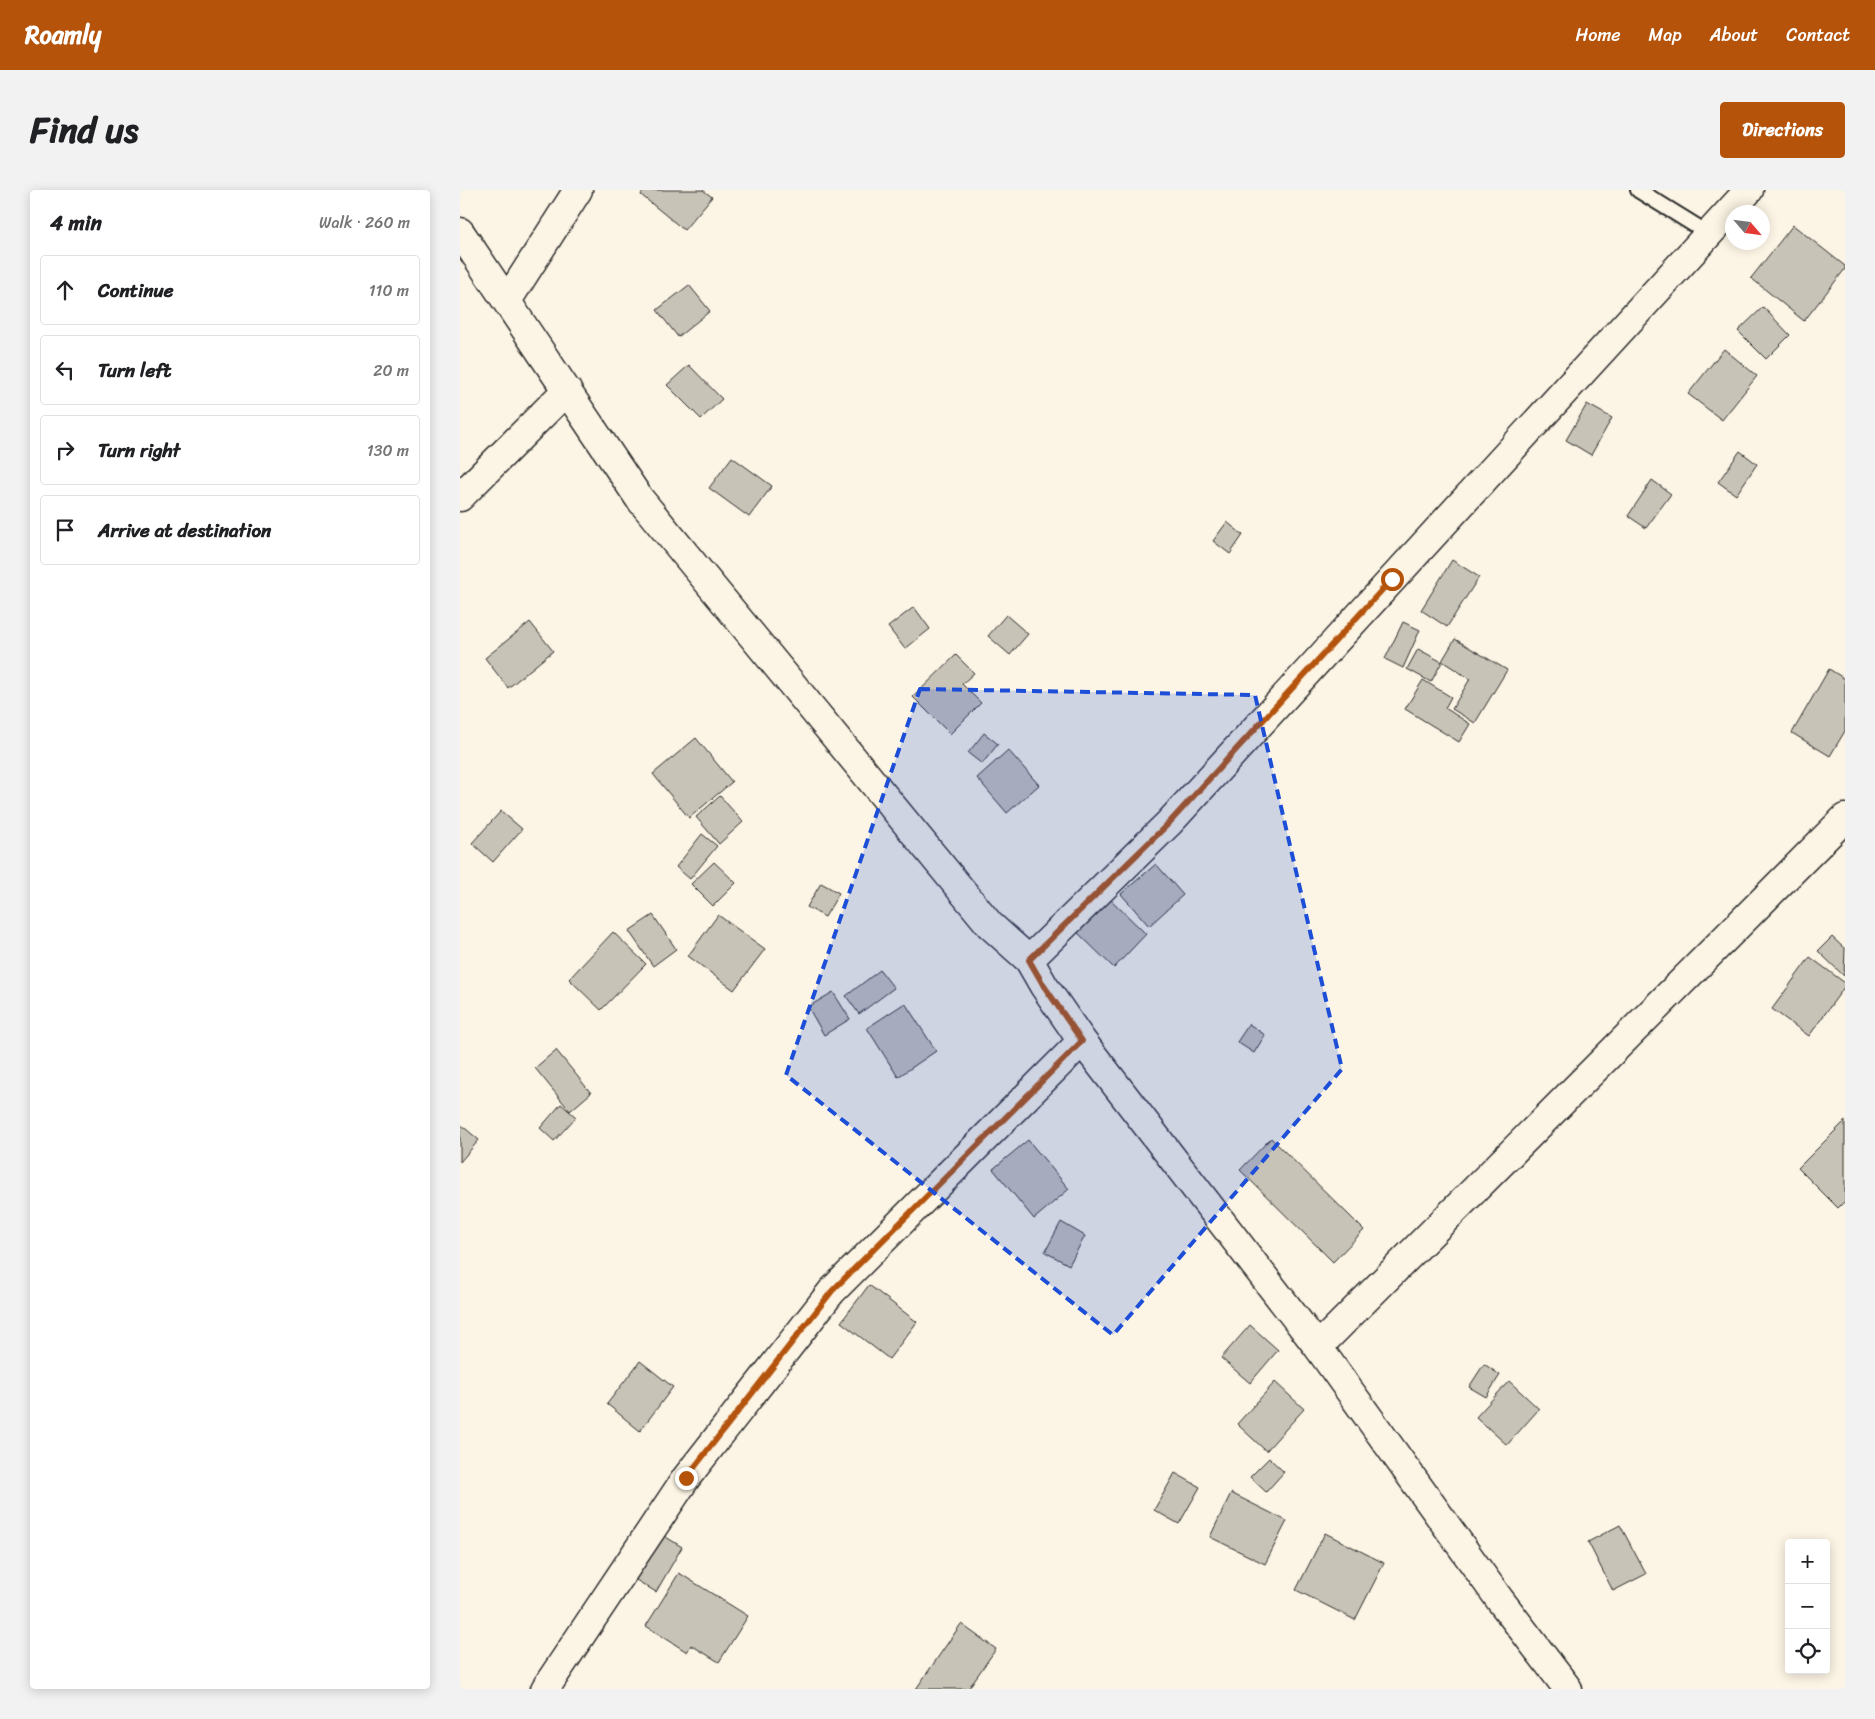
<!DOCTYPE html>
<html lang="en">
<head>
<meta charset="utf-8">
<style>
  :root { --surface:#fff; --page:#f2f2f2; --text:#202124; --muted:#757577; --line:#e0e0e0; --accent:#b45309 }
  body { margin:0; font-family:Sriracha,sans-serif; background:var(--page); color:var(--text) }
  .controls { position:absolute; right:15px; bottom:15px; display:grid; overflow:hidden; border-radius:5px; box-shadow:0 2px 12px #0003 }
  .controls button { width:45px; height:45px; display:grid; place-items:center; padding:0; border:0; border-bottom:1px solid var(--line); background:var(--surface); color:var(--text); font:25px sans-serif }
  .compass { position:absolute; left:1265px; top:15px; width:45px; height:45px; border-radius:50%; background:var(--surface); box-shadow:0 2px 12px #0003; rotate:118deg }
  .stop { position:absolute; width:15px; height:15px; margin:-11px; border:4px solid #b45309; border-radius:50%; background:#fff }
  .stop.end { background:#b45309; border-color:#fff; box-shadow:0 1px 5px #0008 }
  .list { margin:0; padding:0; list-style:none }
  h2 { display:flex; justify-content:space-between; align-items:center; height:65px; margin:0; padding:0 20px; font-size:21px }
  h2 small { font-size:16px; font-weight:400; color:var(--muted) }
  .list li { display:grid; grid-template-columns:32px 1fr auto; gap:15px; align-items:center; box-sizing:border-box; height:70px; margin:0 10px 10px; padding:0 10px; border:1px solid var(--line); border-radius:5px }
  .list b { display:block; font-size:19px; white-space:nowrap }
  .list em { font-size:16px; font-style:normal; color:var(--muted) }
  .icon { flex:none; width:28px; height:28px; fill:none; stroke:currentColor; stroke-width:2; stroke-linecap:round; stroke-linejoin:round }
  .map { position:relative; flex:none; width:1385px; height:1499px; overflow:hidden; border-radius:5px }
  header { display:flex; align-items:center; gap:30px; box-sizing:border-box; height:70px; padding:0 25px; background:var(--accent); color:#fff }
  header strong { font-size:24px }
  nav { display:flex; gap:28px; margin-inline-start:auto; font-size:18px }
  .intro { display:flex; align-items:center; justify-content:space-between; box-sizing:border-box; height:120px; padding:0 30px }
  h1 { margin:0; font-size:35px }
  .button { padding:12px 22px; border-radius:5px; background:var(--accent); color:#fff; font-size:18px; font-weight:700 }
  main { display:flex; gap:30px; padding:0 30px }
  aside { flex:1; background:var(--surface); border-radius:5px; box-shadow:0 2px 12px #0003 }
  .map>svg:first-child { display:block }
</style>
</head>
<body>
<header>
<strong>Roamly</strong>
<nav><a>Home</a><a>Map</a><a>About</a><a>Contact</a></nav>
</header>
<div class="intro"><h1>Find us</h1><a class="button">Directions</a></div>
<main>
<aside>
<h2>4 min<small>Walk · 260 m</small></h2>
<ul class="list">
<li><svg class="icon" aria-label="ahead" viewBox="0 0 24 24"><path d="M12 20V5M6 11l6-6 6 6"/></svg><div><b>Continue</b></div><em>110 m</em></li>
<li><svg class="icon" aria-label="left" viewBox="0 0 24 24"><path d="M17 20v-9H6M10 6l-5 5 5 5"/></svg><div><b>Turn left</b></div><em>20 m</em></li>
<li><svg class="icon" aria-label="right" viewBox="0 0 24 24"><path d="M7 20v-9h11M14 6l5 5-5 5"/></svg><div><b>Turn right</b></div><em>130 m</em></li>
<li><svg class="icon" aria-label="arrive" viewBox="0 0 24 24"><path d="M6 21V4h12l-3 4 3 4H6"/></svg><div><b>Arrive at destination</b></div></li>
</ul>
</aside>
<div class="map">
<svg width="1385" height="1499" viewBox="0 0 1385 1499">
  <rect width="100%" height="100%" fill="#fcf5e5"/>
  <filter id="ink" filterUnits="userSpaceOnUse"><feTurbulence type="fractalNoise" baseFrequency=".02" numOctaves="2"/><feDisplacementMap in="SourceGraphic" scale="10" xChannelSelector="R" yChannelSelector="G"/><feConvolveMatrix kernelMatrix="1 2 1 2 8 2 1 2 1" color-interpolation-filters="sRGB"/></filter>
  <g filter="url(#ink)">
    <path fill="#c8c3b7" stroke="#2b2b2b" d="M 184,0 L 243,0 L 252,7 L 224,40 L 181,5 Z
      M 1333,35 L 1385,76 L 1385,79 L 1344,131 L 1291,88 Z
      M 229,95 L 250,121 L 218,147 L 197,120 Z
      M 1303,117 L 1330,145 L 1306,169 L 1278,141 Z
      M 1264,159 L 1297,186 L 1262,230 L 1228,204 Z
      M 229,175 L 262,209 L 241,229 L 207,195 Z
      M 1127,214 L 1152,228 L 1131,265 L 1106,250 Z
      M 1280,261 L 1297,274 L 1276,305 L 1258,292 Z
      M 272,267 L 312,296 L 289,327 L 249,298 Z
      M 1192,290 L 1211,304 L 1186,338 L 1168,326 Z
      M 767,332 L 783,345 L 770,364 L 753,351 Z
      M 992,370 L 1019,387 L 987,437 L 961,420 Z
      M 454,417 L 470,439 L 445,459 L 428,437 Z
      M 546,425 L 568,444 L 550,465 L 528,446 Z
      M 70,432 L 93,461 L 48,498 L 25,468 Z
      M 943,432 L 960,440 L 943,478 L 925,469 Z
      M 995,449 L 1047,480 L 1015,533 L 992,519 L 1010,489 L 982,471 Z
      M 958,459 L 982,472 L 971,492 L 947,479 Z
      M 496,465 L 514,483 L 502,494 L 521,513 L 490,544 L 453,507 Z
      M 1369,479 L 1385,489 L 1385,541 L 1370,566 L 1332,543 Z
      M 963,490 L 991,507 L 985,518 L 1010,534 L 999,552 L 945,519 Z
      M 524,543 L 538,554 L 522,574 L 508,563 Z
      M 236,548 L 272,592 L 229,628 L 193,584 Z
      M 548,560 L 579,595 L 547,623 L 517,588 Z
      M 260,606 L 283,632 L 259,654 L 236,627 Z
      M 41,621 L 62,639 L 33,672 L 12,653 Z
      M 242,644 L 257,656 L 230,689 L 216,677 Z
      M 254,672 L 276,693 L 253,716 L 231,694 Z
      M 696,674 L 723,705 L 689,736 L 661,704 Z
      M 361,693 L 379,703 L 365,727 L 347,717 Z
      M 649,708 L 686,744 L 654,778 L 617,742 Z
      M 193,725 L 216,759 L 193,776 L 169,741 Z
      M 258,725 L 305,759 L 274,800 L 228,766 Z
      M 153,742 L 186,774 L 141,820 L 109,789 Z
      M 1372,747 L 1385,759 L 1384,786 L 1358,761 Z
      M 1350,767 L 1385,793 L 1385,796 L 1349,846 L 1312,819 Z
      M 420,780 L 434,798 L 399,824 L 386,806 Z
      M 373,802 L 390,829 L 364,845 L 348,817 Z
      M 445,813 L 476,861 L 438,887 L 407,838 Z
      M 789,834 L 805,845 L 794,863 L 777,852 Z
      M 96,860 L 131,903 L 110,921 L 75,878 Z
      M 101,914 L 116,927 L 94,951 L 80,938 Z
      M 1385,931 L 1385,1011 L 1378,1018 L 1338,978 Z
      M 0,934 L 19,950 L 0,972 Z
      M 811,948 L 904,1040 L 873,1072 L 780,980 Z
      M 568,950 L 609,999 L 574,1029 L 533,979 Z
      M 601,1032 L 625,1046 L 609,1075 L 585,1062 Z
      M 409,1095 L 457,1132 L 429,1169 L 381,1132 Z
      M 790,1135 L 818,1160 L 790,1193 L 761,1168 Z
      M 180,1171 L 213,1197 L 180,1241 L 147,1214 Z
      M 1024,1174 L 1040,1185 L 1026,1207 L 1009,1197 Z
      M 1049,1191 L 1079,1219 L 1047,1255 L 1016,1227 Z
      M 815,1192 L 844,1219 L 806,1261 L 777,1234 Z
      M 809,1268 L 824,1282 L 806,1302 L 790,1287 Z
      M 715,1283 L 740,1297 L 719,1334 L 694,1320 Z
      M 771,1303 L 827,1331 L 805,1374 L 750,1347 Z
      M 1160,1335 L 1186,1384 L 1153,1401 L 1128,1352 Z
      M 198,1342 L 222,1357 L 196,1402 L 171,1387 Z
      M 865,1343 L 924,1373 L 895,1430 L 836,1400 Z
      M 219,1383 L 288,1426 L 259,1472 L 231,1455 L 227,1462 L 186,1436 Z
      M 501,1434 L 536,1459 L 508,1499 L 456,1499 Z"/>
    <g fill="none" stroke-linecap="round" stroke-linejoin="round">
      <g stroke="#2b2b2b" stroke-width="18">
        <path id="service" d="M 1178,0 L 1249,44"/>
      </g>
      <g stroke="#2b2b2b" stroke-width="31">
        <path id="minor" d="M 0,42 L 179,308 L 530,735 L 569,770 L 584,796 L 622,851 L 858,1157 L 1040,1410 L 1108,1499
          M 47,111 L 118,0
          M 0,307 L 107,200
          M 569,770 L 709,633 L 1289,0
          M 858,1157 L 1385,628
          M 85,1499 L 226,1288 L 372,1101 L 622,851"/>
      </g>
      <use href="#service" stroke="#fcf5e5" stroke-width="14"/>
      <use href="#minor" stroke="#fcf5e5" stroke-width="28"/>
    </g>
  </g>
  <g fill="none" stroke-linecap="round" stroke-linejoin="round" filter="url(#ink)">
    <path stroke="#b45309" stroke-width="6" d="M 226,1288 L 372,1101 L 622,851 L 584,796 L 569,770 L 709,633 L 932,389"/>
  </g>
  <path fill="#1d4ed8" fill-opacity="0.2" stroke="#1d4ed8" stroke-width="4" stroke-dasharray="10 6" stroke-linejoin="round" d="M 460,499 L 795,505 L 882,879 L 653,1145 L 326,885 Z"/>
</svg>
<div class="controls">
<button>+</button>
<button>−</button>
<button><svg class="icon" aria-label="locate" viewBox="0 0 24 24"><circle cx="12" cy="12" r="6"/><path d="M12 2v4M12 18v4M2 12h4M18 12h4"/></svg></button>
</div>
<svg class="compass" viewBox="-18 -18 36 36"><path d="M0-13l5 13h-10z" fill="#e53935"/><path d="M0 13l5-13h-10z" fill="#757577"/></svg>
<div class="stop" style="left:932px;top:389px"></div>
<div class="stop end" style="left:226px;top:1288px"></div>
</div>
</main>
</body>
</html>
